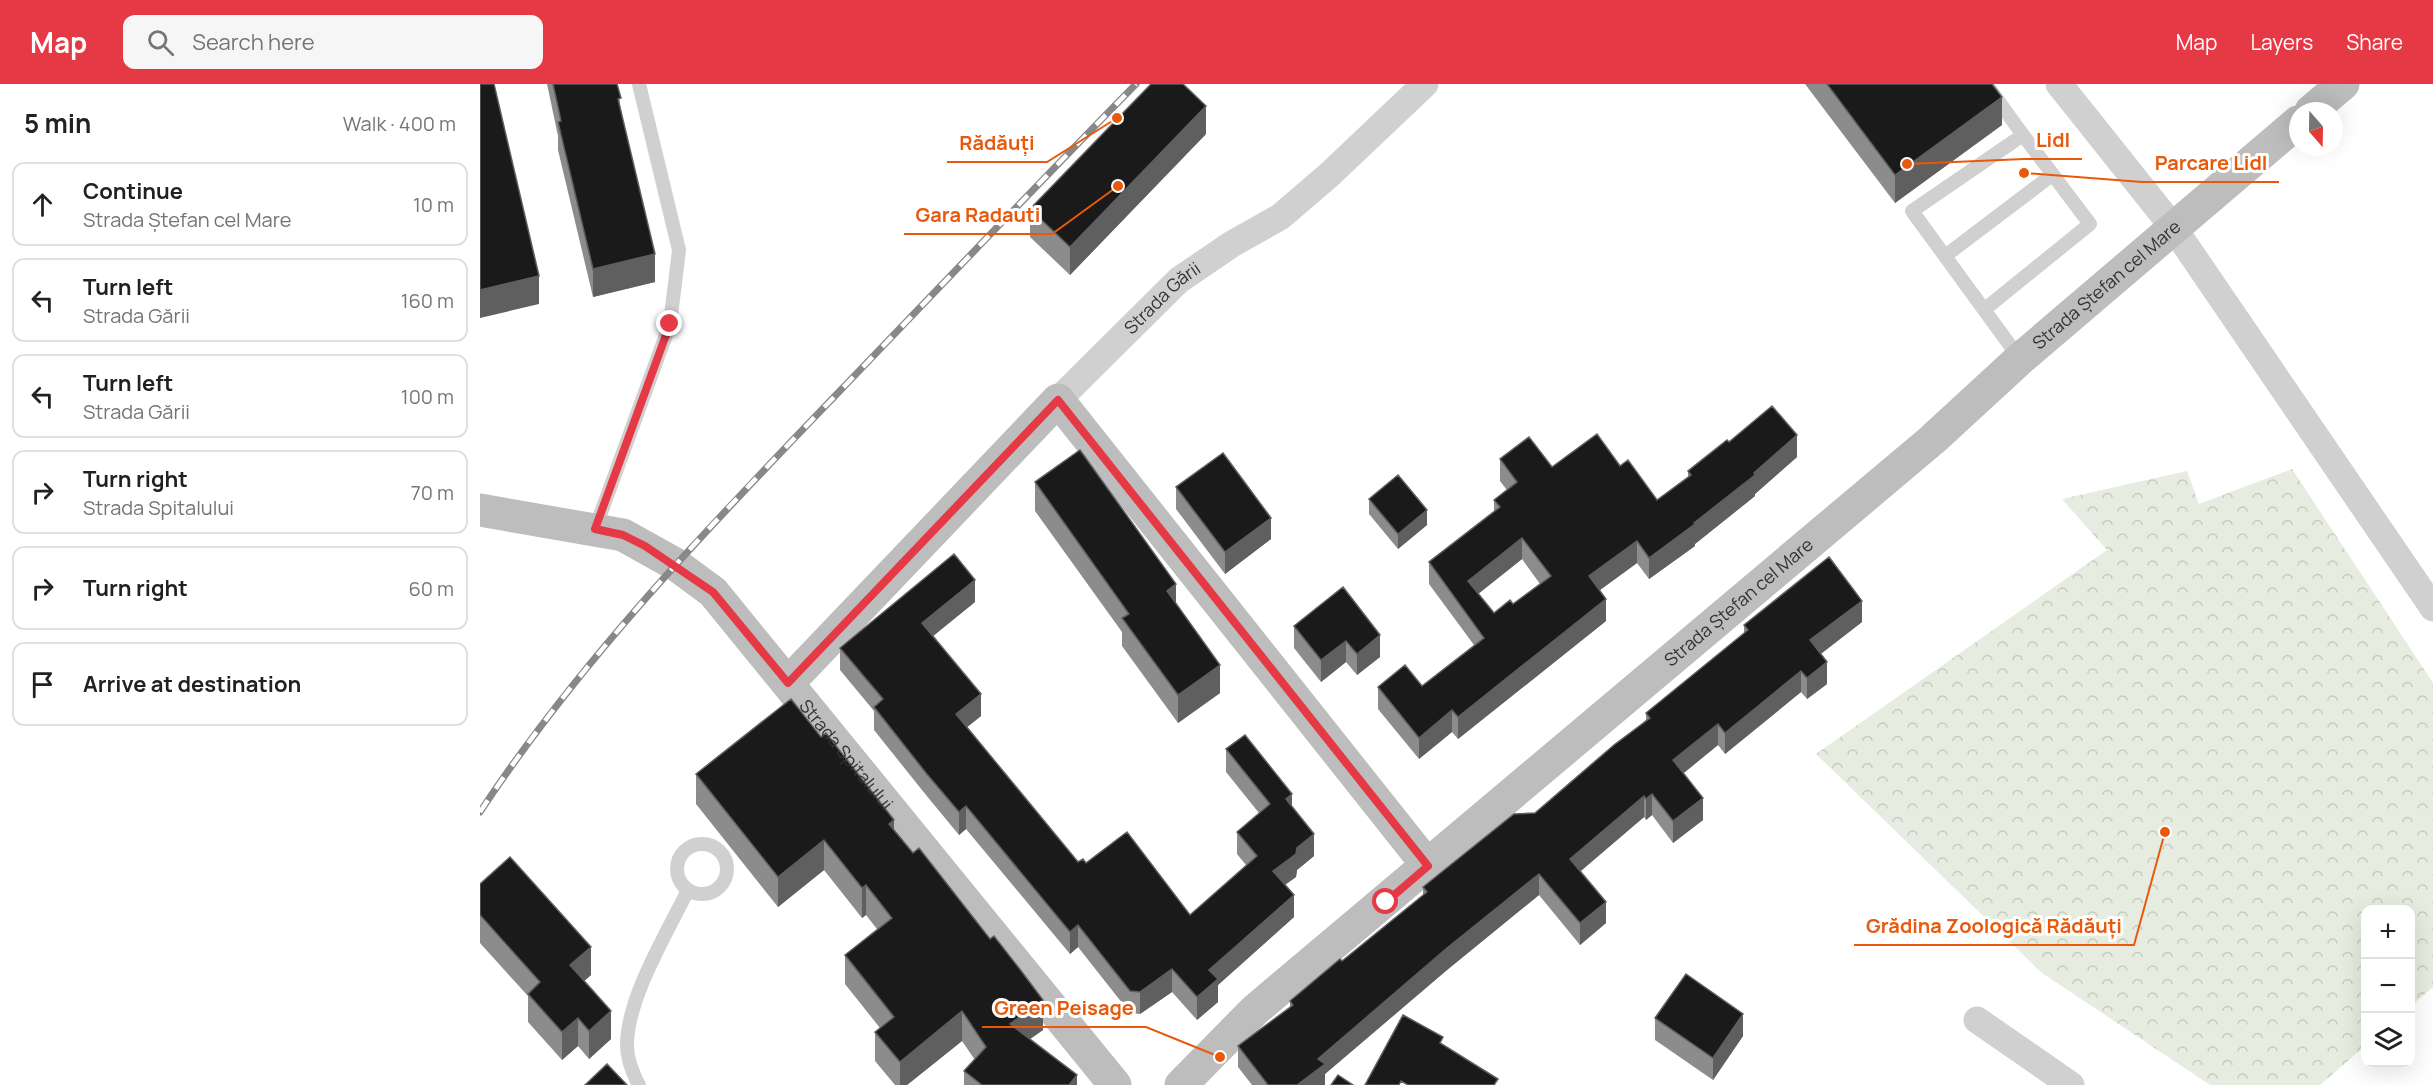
<!DOCTYPE html>
<html lang="en">
<head>
<meta charset="utf-8">
<style>
  :root { --surface:#fff; --page:#f6f6f6; --text:#202124; --muted:#757577; --line:#e0e0e0; --accent:#e63946 }
  body { margin:0; font-family:Manrope,sans-serif; background:var(--page); color:var(--text) }
  .controls { position:absolute; right:18px; bottom:18px; display:grid; overflow:hidden; border-radius:12px; box-shadow:0 6px 24px #0002 }
  .controls button { width:54px; height:54px; display:grid; place-items:center; padding:0; border:0; border-bottom:2px solid var(--line); background:var(--surface); color:var(--text); font:30px sans-serif }
  .compass { position:absolute; left:1809px; top:18px; width:54px; height:54px; border-radius:50%; background:var(--surface); box-shadow:0 6px 24px #0002; rotate:160deg }
  .stop { position:absolute; width:18px; height:18px; margin:-14px; border:4px solid #e63946; border-radius:50%; background:#fff }
  .stop.end { background:#e63946; border-color:#fff; box-shadow:0 2px 6px #0008 }
  .list { margin:0; padding:0; list-style:none }
  h2 { display:flex; justify-content:space-between; align-items:center; height:78px; margin:0; padding:0 24px; font-size:26px }
  h2 small { font-size:20px; font-weight:400; color:var(--muted) }
  .list li { display:grid; grid-template-columns:39px 1fr auto; gap:18px; align-items:center; box-sizing:border-box; height:84px; margin:0 12px 12px; padding:0 12px; border:2px solid var(--line); border-radius:12px }
  .list b { display:block; font-size:22px; white-space:nowrap }
  .list p { margin:0; font-size:20px; white-space:nowrap; color:var(--muted) }
  .list em { font-size:20px; font-style:normal; color:var(--muted) }
  .icon { flex:none; width:33px; height:33px; fill:none; stroke:currentColor; stroke-width:2; stroke-linecap:round; stroke-linejoin:round }
  .map { position:relative; flex:none; width:1953px; height:1001px; overflow:hidden }
  header { display:flex; align-items:center; gap:36px; box-sizing:border-box; height:84px; padding:0 30px; background:var(--accent); color:#fff }
  header strong { font-size:28px }
  nav { display:flex; gap:33px; margin-inline-start:auto; font-size:21px }
  .search { width:420px; height:54px; background:var(--page); display:flex; align-items:center; gap:15px; box-sizing:border-box; padding:0 21px; border-radius:12px; color:var(--muted); font-size:22px }
  main { display:flex }
  aside { flex:1; background:var(--surface) }
  .map>svg:first-child { display:block }
</style>
</head>
<body>
<header>
<strong>Map</strong>
<div class="search"><svg class="icon" aria-label="search" viewBox="0 0 24 24"><circle cx="10" cy="10" r="6"/><path d="M15 15l6 6"/></svg>Search here</div>
<nav><a>Map</a><a>Layers</a><a>Share</a></nav>
</header>
<main>
<aside>
<h2>5 min<small>Walk · 400 m</small></h2>
<ul class="list">
<li><svg class="icon" aria-label="ahead" viewBox="0 0 24 24"><path d="M12 20V5M6 11l6-6 6 6"/></svg><div><b>Continue</b><p>Strada Ștefan cel Mare</p></div><em>10 m</em></li>
<li><svg class="icon" aria-label="left" viewBox="0 0 24 24"><path d="M17 20v-9H6M10 6l-5 5 5 5"/></svg><div><b>Turn left</b><p>Strada Gării</p></div><em>160 m</em></li>
<li><svg class="icon" aria-label="left" viewBox="0 0 24 24"><path d="M17 20v-9H6M10 6l-5 5 5 5"/></svg><div><b>Turn left</b><p>Strada Gării</p></div><em>100 m</em></li>
<li><svg class="icon" aria-label="right" viewBox="0 0 24 24"><path d="M7 20v-9h11M14 6l5 5-5 5"/></svg><div><b>Turn right</b><p>Strada Spitalului</p></div><em>70 m</em></li>
<li><svg class="icon" aria-label="right" viewBox="0 0 24 24"><path d="M7 20v-9h11M14 6l5 5-5 5"/></svg><div><b>Turn right</b></div><em>60 m</em></li>
<li><svg class="icon" aria-label="arrive" viewBox="0 0 24 24"><path d="M6 21V4h12l-3 4 3 4H6"/></svg><div><b>Arrive at destination</b></div></li>
</ul>
</aside>
<div class="map">
<svg width="1953" height="1001" viewBox="0 0 1953 1001">
  <defs>
    <pattern id="forest-crowns" width="20" height="18" patternUnits="userSpaceOnUse" patternTransform="scale(1.5)"><rect width="20" height="18" fill="#e6ecdf"/><path d="M2 6a3 3 0 1 1 6 0M12 15a3 3 0 1 1 6 0" fill="none" stroke="#c6cbc0"/></pattern>
  </defs>
  <rect width="100%" height="100%" fill="#fff"/>
  <path fill="url(#forest-crowns)" d="M 1812,385 L 1953,599 L 1953,903 L 1931,922 L 1930,826 L 1886,826 L 1885,962 L 1840,1001 L 1730,1001 L 1562,889 L 1336,670 L 1627,466 L 1582,415 L 1707,387 L 1719,420 Z"/>
  <g fill="none" stroke-linecap="round" stroke-linejoin="round">
    <path stroke="#d0d0d0" stroke-width="14" d="M 1506,0 L 1543,51 L 1432,127 L 1540,275
      M 1465,172 L 1572,91
      M 1505,225 L 1610,140 L 1543,51
      M 115,445 L 190,240 L 199,166 L 159,0
      M197 785a25 25 0 1 1 50 0a25 25 0 1 1-50 0Z
      M 159,1001 C 153,990 147,974 147,961 C 147,914 187,849 208,806"/>
    <g stroke="#d0d0d0" stroke-width="27">
      <path d="M 1579,0 L 1693,143 L 1953,524"/>
      <path id="s1" d="M 578,316 L 699,196 L 752,160 L 800,133 L 849,91 L 945,0"/>
      <path d="M 1497,936 L 1591,1001"/>
    </g>
    <g stroke="#bdbdbd" stroke-width="33">
      <path d="M 1831,27 L 1863,0"/>
      <path id="s2" d="M 0,426 L 143,451 L 195,480 L 233,508 L 635,1001"/>
      <path d="M 308,599 L 578,316 L 948,782"/>
      <path id="s3" d="M 701,1001 L 775,926 L 1452,356 L 1540,275 L 1818,38"/>
    </g>
    <g stroke="#888" stroke-width="7">
      <path id="rail" d="M 0,728 C 101,575 228,444 355,312 C 455,208 555,103 656,0"/>
    </g>
    <use href="#rail" stroke="#fff" stroke-width="4.5" stroke-dasharray="14" stroke-linecap="butt"/>
  </g>
  <path fill="#8c8c8c" fill-rule="evenodd" d="M 67,0 L 137,0 L 141,26 L 175,198 L 113,213 L 78,66 L 78,52 Z
    M 1325,0 L 1512,0 L 1522,41 L 1415,119 Z
    M 726,50 L 590,191 L 550,153 L 550,125 Z
    M 1249,358 L 1317,373 L 1275,410 L 1275,412 L 1215,460 L 1215,462 L 1169,495 L 1157,479 L 1120,506 L 1126,537 L 978,655 L 972,648 L 939,675 L 898,625 L 898,603 L 942,602 L 994,561 L 949,500 L 949,478 L 1014,428 L 1014,416 L 1027,406 L 1020,397 L 1020,375 L 1072,383 L 1140,382 L 1177,416 L 1208,393 L 1208,387 ZM 1042,475 L 1060,500 L 1033,520 L 1014,529 L 998,510 Z
    M 555,398 L 696,520 L 740,609 L 698,639 L 642,562 L 642,548 L 555,427 Z
    M 696,403 L 791,455 L 745,490 L 696,425 Z
    M 889,415 L 947,441 L 918,465 L 889,430 Z
    M 863,503 L 900,573 L 877,591 L 866,578 L 841,598 L 814,564 L 814,542 Z
    M 495,518 L 453,552 L 501,632 L 487,643 L 598,778 L 606,779 L 710,831 L 766,781 L 757,770 L 757,748 L 779,729 L 746,688 L 746,665 L 812,723 L 834,772 L 817,786 L 816,793 L 805,801 L 814,833 L 738,901 L 738,918 L 717,936 L 692,908 L 660,930 L 650,929 L 598,863 L 590,870 L 486,745 L 479,751 L 446,711 L 394,646 L 394,627 L 360,586 L 360,564 Z
    M 1382,538 L 1341,570 L 1347,600 L 1327,615 L 1321,608 L 1245,670 L 1238,661 L 1203,689 L 1223,736 L 1193,759 L 1172,731 L 1166,736 L 1164,733 L 1101,787 L 1126,839 L 1100,861 L 1059,811 L 967,886 L 845,990 L 845,1001 L 772,1001 L 758,983 L 758,962 L 810,923 L 810,917 L 862,877 L 943,811 L 943,803 L 1055,729 L 1166,636 L 1166,629 L 1264,550 L 1264,541 Z
    M 216,690 L 414,746 L 563,946 L 550,955 L 597,1001 L 484,1001 L 484,987 L 495,976 L 482,957 L 427,1001 L 415,1001 L 395,977 L 395,948 L 400,944 L 365,900 L 365,871 L 397,845 L 386,831 L 382,834 L 344,786 L 298,823 L 216,720 Z
    M 0,800 L 111,891 L 104,897 L 131,955 L 109,975 L 98,962 L 82,976 L 48,938 L 48,912 L 0,859 Z
    M 1175,934 L 1263,952 L 1233,996 L 1175,956 Z"/>
  <path fill="#5f5f5f" d="M 1522,13 L 1522,41 L 1415,119 L 1415,91 Z
    M 726,22 L 726,50 L 590,191 L 590,163 Z
    M 175,170 L 175,198 L 113,213 L 113,185 Z
    M 59,192 L 59,220 L 0,234 L 0,206 Z
    M 1317,351 L 1317,373 L 1275,410 L 1275,412 L 1215,460 L 1215,462 L 1169,495 L 1169,474 L 1214,439 Z
    M 947,426 L 947,441 L 918,465 L 918,450 Z
    M 791,434 L 791,455 L 745,490 L 745,468 Z
    M 1042,454 L 1042,475 L 988,518 L 988,497 Z
    M 1157,457 L 1157,479 L 1109,514 L 1109,492 Z
    M 495,496 L 495,518 L 442,561 L 442,539 Z
    M 696,500 L 696,528 L 687,507 Z
    M 1126,515 L 1126,537 L 978,655 L 978,633 Z
    M 1382,517 L 1382,538 L 1330,578 L 1330,556 Z
    M 900,551 L 900,573 L 877,591 L 877,570 Z
    M 866,557 L 866,578 L 841,598 L 841,576 Z
    M 1347,578 L 1347,600 L 1327,615 L 1327,594 Z
    M 740,581 L 740,609 L 698,639 L 698,611 Z
    M 1321,587 L 1321,608 L 1245,670 L 1245,649 Z
    M 501,610 L 501,632 L 476,652 L 476,630 Z
    M 972,626 L 972,648 L 939,675 L 939,654 Z
    M 1238,640 L 1238,661 L 1193,698 L 1193,676 Z
    M 812,710 L 812,732 L 806,715 Z
    M 1172,710 L 1172,731 L 1166,736 L 1166,715 Z
    M 1164,712 L 1164,733 L 1090,796 L 1090,775 Z
    M 1223,714 L 1223,736 L 1193,759 L 1193,737 Z
    M 486,722 L 486,745 L 479,751 L 479,728 Z
    M 414,736 L 414,766 L 409,740 Z
    M 834,750 L 834,772 L 817,786 L 816,793 L 793,809 L 793,787 L 817,764 Z
    M 344,756 L 344,786 L 298,823 L 298,793 Z
    M 1059,790 L 1059,811 L 967,886 L 845,990 L 845,1001 L 817,1001 L 838,975 L 967,864 Z
    M 386,801 L 386,831 L 382,834 L 382,804 Z
    M 814,811 L 814,833 L 738,901 L 738,918 L 717,936 L 717,913 L 729,886 Z
    M 1126,818 L 1126,839 L 1100,861 L 1100,839 Z
    M 598,841 L 598,863 L 590,870 L 590,848 Z
    M 111,863 L 111,891 L 90,910 L 90,881 Z
    M 692,885 L 692,908 L 660,930 L 660,908 Z
    M 563,916 L 563,946 L 530,969 L 530,940 Z
    M 131,927 L 131,955 L 109,975 L 109,947 Z
    M 482,927 L 482,957 L 427,1001 L 420,1001 L 420,978 Z
    M 1263,930 L 1263,952 L 1233,996 L 1233,974 Z
    M 98,934 L 98,962 L 82,976 L 82,948 Z
    M 597,991 L 597,1001 L 589,1001 Z"/>
  <path fill="#1a1a1a" stroke="#5f5f5f" stroke-width="1.5" fill-rule="evenodd" d="M 0,0 L 14,0 L 59,192 L 0,206 Z
    M 73,0 L 137,0 L 141,14 L 138,15 L 175,170 L 113,185 L 78,38 L 81,37 Z
    M 671,0 L 703,0 L 726,22 L 590,163 L 550,125 Z
    M 1347,0 L 1512,0 L 1522,13 L 1415,91 Z
    M 1292,322 L 1317,351 L 1274,389 L 1275,391 L 1214,439 L 1215,440 L 1169,474 L 1157,457 L 1109,492 L 1126,515 L 978,633 L 972,626 L 939,654 L 898,603 L 925,581 L 942,602 L 1004,554 L 949,478 L 1020,423 L 1014,416 L 1037,398 L 1020,375 L 1049,353 L 1072,383 L 1117,350 L 1140,382 L 1148,376 L 1177,416 L 1211,391 L 1208,387 L 1247,356 L 1249,358 ZM 1042,454 L 1071,492 L 1033,520 L 1030,516 L 1014,529 L 988,497 Z
    M 600,366 L 696,500 L 687,507 L 740,581 L 698,611 L 642,534 L 649,530 L 555,398 Z
    M 743,369 L 791,434 L 745,468 L 696,403 Z
    M 918,391 L 947,426 L 918,450 L 889,415 Z
    M 474,470 L 495,496 L 442,539 L 501,610 L 476,630 L 598,778 L 603,775 L 606,779 L 647,748 L 710,831 L 777,772 L 757,748 L 790,720 L 746,665 L 765,651 L 812,710 L 806,715 L 834,750 L 817,764 L 816,770 L 793,787 L 814,811 L 729,886 L 738,895 L 717,913 L 692,885 L 660,908 L 650,907 L 598,841 L 590,848 L 486,722 L 479,728 L 446,689 L 394,623 L 403,615 L 360,564 Z
    M 1349,473 L 1382,517 L 1330,556 L 1347,578 L 1327,594 L 1321,587 L 1245,649 L 1238,640 L 1193,676 L 1223,714 L 1193,737 L 1172,710 L 1166,715 L 1164,712 L 1090,775 L 1126,818 L 1100,839 L 1059,790 L 967,864 L 838,975 L 845,980 L 817,1001 L 788,1001 L 758,962 L 813,921 L 810,917 L 860,875 L 862,877 L 947,808 L 943,803 L 1034,730 L 1055,729 L 1134,661 L 1170,634 L 1166,629 L 1268,546 L 1264,541 Z
    M 863,503 L 900,551 L 877,570 L 866,557 L 841,576 L 814,542 Z
    M 311,615 L 341,653 L 346,649 L 414,736 L 409,740 L 433,769 L 439,764 L 510,855 L 514,852 L 542,888 L 563,916 L 530,940 L 597,991 L 589,1001 L 502,1001 L 484,987 L 506,963 L 482,927 L 420,978 L 395,948 L 414,933 L 365,871 L 412,834 L 386,801 L 382,804 L 344,756 L 298,793 L 216,690 Z
    M 30,773 L 111,863 L 90,881 L 131,927 L 109,947 L 98,934 L 82,948 L 48,910 L 60,898 L 0,831 L 0,800 Z
    M 1206,890 L 1263,930 L 1233,974 L 1175,934 Z
    M 923,931 L 963,953 L 960,959 L 1018,995 L 1014,1001 L 928,1001 L 921,997 L 919,1001 L 885,1001 Z
    M 127,980 L 147,1001 L 105,1001 Z
    M 858,991 L 873,1001 L 851,1001 Z"/>
  <g fill="none" stroke-linecap="round" stroke-linejoin="round">
    <path stroke="#e63946" stroke-width="8" d="M 190,240 L 115,445 L 143,451 L 165,462 L 233,508 L 308,599 L 578,316 L 948,782 L 906,818"/>
  </g>
  <g text-anchor="middle" stroke-width="6" stroke-linejoin="round" paint-order="stroke">
    <g font-size="18" fill="#333" stroke="#fff">
      <text dy="6" stroke="none"><textPath href="#s3" startOffset="1224">Strada Ștefan cel Mare</textPath></text>
      <text dy="6" stroke="none"><textPath href="#s1" startOffset="146">Strada Gării</textPath></text>
      <text dy="6" stroke="none"><textPath href="#s3" startOffset="738">Strada Ștefan cel Mare</textPath></text>
      <text dy="6" stroke="none"><textPath href="#s2" startOffset="462">Strada Spitalului</textPath></text>
    </g>
  </g>
  <path fill="none" stroke="#e8590c" stroke-width="2" d="M1427 80L1544 75H1602M637 34L567 78H467M1544 89L1662 98H1799M638 102L572 150H424M1685 748L1654 861H1374M740 973L666 943H502"/>
  <g fill="#e8590c" stroke="#fff" stroke-width="2">
    <circle cx="1427" cy="80" r="6"/>
    <circle cx="637" cy="34" r="6"/>
    <circle cx="1544" cy="89" r="6"/>
    <circle cx="638" cy="102" r="6"/>
    <circle cx="1685" cy="748" r="6"/>
    <circle cx="740" cy="973" r="6"/>
  </g>
  <g font-size="20" text-anchor="middle" font-weight="bold" fill="#e8590c" stroke="#fff" stroke-width="6" stroke-linejoin="round" paint-order="stroke">
    <text x="1573" y="63">Lidl</text>
    <text x="517" y="66">Rădăuți</text>
    <text x="1731" y="86">Parcare Lidl</text>
    <text x="498" y="138">Gara Radauti</text>
    <text x="1514" y="849">Grădina Zoologică Rădăuți</text>
    <text x="584" y="931">Green Peisage</text>
  </g>
</svg>
<div class="controls">
<button>+</button>
<button>−</button>
<button><svg class="icon" aria-label="layers" viewBox="0 0 24 24"><path d="M12 4l9 5-9 5-9-5zM3 14l9 5 9-5"/></svg></button>
</div>
<svg class="compass" viewBox="-18 -18 36 36"><path d="M0-13l5 13h-10z" fill="#e53935"/><path d="M0 13l5-13h-10z" fill="#757577"/></svg>
<div class="stop" style="left:906px;top:818px"></div>
<div class="stop end" style="left:190px;top:240px"></div>
</div>
</main>
</body>
</html>
